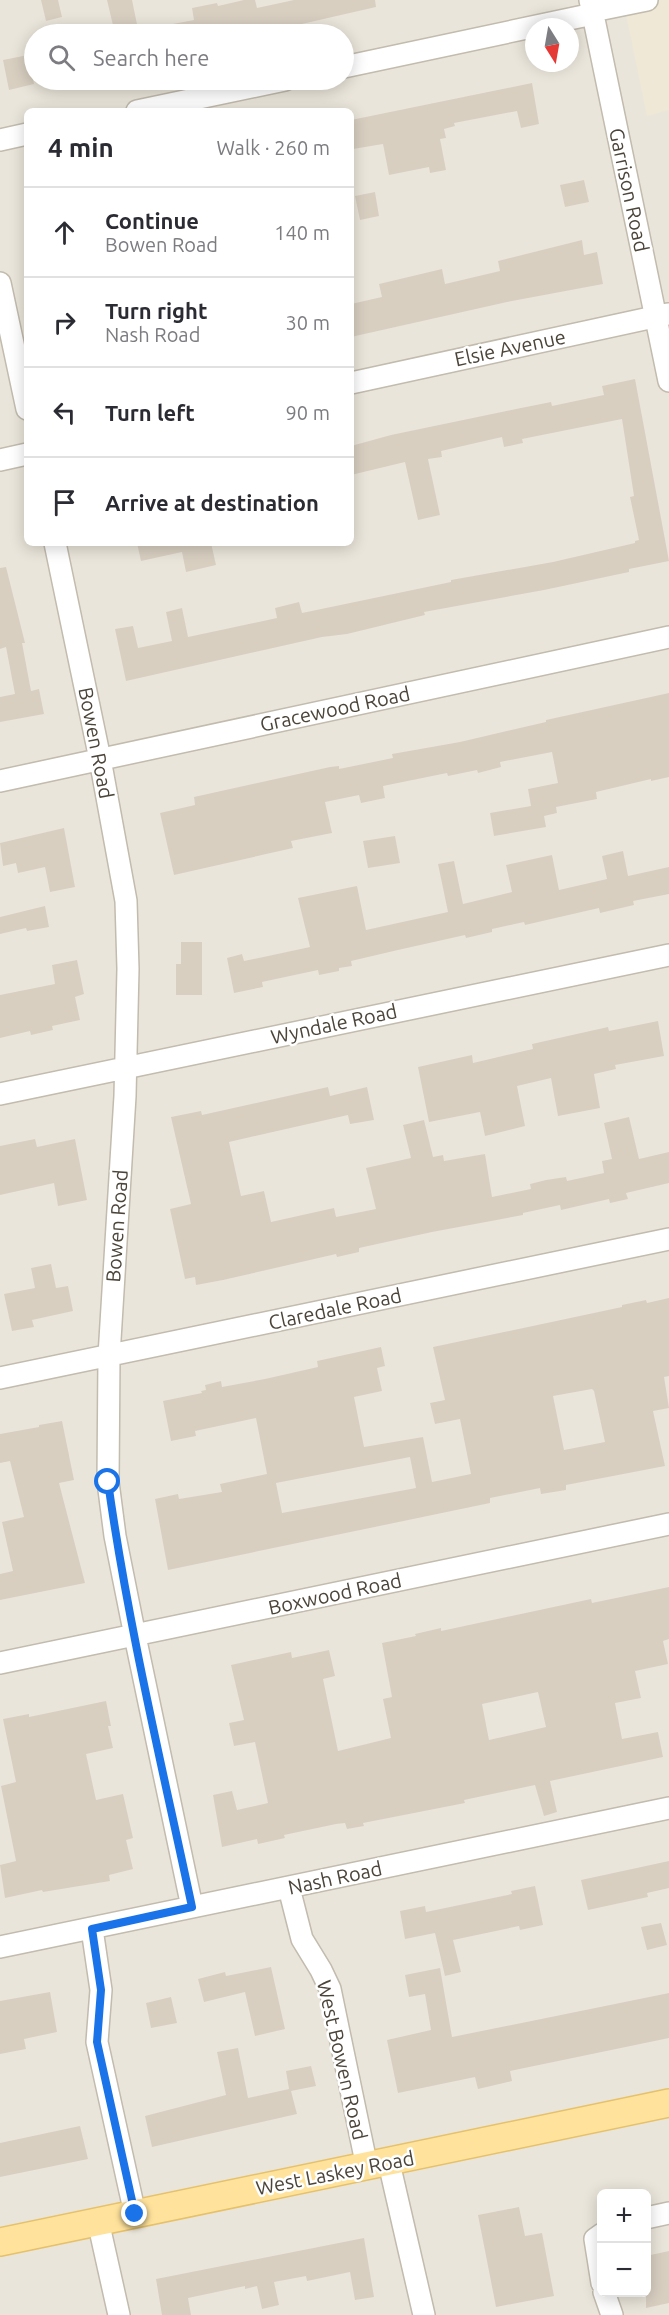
<!DOCTYPE html>
<html lang="en">
<head>
<meta charset="utf-8">
<style>
  :root { --surface:#fff; --page:#f2f2f3; --text:#2b2b33; --muted:#7c7c81; --line:#e1e1e2 }
  body { margin:0; font-family:Ubuntu,sans-serif; background:var(--page); color:var(--text) }
  .controls { position:absolute; right:18px; bottom:18px; display:grid; overflow:hidden; border-radius:9px; box-shadow:0 3px 15px #0003 }
  .controls button { width:54px; height:54px; display:grid; place-items:center; padding:0; border:0; border-bottom:2px solid var(--line); background:var(--surface); color:var(--text); font:30px sans-serif }
  .compass { position:absolute; left:525px; top:18px; width:54px; height:54px; border-radius:50%; background:var(--surface); box-shadow:0 3px 15px #0003; rotate:169deg }
  .stop { position:absolute; width:18px; height:18px; margin:-14px; border:4px solid #1a73e8; border-radius:50%; background:#fff }
  .stop.end { background:#1a73e8; border-color:#fff; box-shadow:0 2px 6px #0008 }
  .list { margin:0; padding:0; list-style:none }
  h2 { display:flex; justify-content:space-between; align-items:center; height:78px; margin:0; padding:0 24px; font-size:26px }
  h2 small { font-size:20px; font-weight:400; color:var(--muted) }
  .list li { display:grid; grid-template-columns:39px 1fr auto; gap:18px; align-items:center; box-sizing:border-box; height:90px; padding:0 24px; border-top:2px solid var(--line) }
  .list b { display:block; font-size:22px; white-space:nowrap }
  .list p { margin:0; font-size:20px; white-space:nowrap; color:var(--muted) }
  .list em { font-size:20px; font-style:normal; color:var(--muted) }
  .icon { flex:none; width:33px; height:33px; fill:none; stroke:currentColor; stroke-width:2; stroke-linecap:round; stroke-linejoin:round }
  .map { position:relative; flex:none; width:669px; height:2315px; overflow:hidden }
  .search { position:absolute; background:var(--surface); box-shadow:0 3px 15px #0003; left:24px; top:24px; width:330px; height:66px; display:flex; align-items:center; gap:15px; box-sizing:border-box; padding:0 21px; border-radius:33px; color:var(--muted); font-size:22px }
  .panel { position:absolute; background:var(--surface); box-shadow:0 3px 15px #0003; left:24px; top:108px; width:330px; height:438px; border-radius:9px }
  .map>svg:first-child { display:block }
</style>
</head>
<body>
<div class="map">
<svg width="669" height="2315" viewBox="0 0 669 2315">
  <rect width="100%" height="100%" fill="#f6f3ec"/>
  <path fill="#eae5da" fill-rule="evenodd" d="M 0,0 L 669,0 L 669,2315 L 0,2315 ZM 534,27 L 570,27 L 570,63 L 534,63 ZM 34,34 L 344,34 L 344,80 L 34,80 ZM 27,111 L 351,111 L 351,543 L 27,543 ZM 602,2194 L 646,2194 L 646,2292 L 602,2292 Z"/>
  <path fill="#efe8d6" d="M 623,0 L 669,0 L 669,110 L 647,116 Z"/>
  <path fill="#d8cfc1" fill-rule="evenodd" d="M 41,0 L 58,0 L 62,17 L 46,21 Z
    M 107,0 L 132,0 L 139,34 L 115,34 Z
    M 244,0 L 255,0 L 257,8 L 294,0 L 375,0 L 376,7 L 258,34 L 163,34 L 162,26 L 194,20 L 192,8 L 217,3 L 218,6 Z
    M 28,55 L 34,84 L 9,90 L 3,60 Z
    M 532,83 L 539,124 L 521,128 L 517,111 L 454,123 L 455,126 L 444,129 L 446,138 L 440,139 L 446,170 L 430,173 L 429,167 L 389,175 L 383,144 L 353,149 L 351,120 Z
    M 584,180 L 589,202 L 565,207 L 560,185 Z
    M 375,192 L 379,216 L 360,220 L 355,196 Z
    M 582,240 L 584,255 L 597,252 L 603,284 L 507,302 L 351,337 L 351,304 L 382,297 L 379,284 L 442,269 L 445,284 L 500,271 L 498,261 Z
    M 635,379 L 669,561 L 629,569 L 629,572 L 544,590 L 424,612 L 425,615 L 347,634 L 322,637 L 126,681 L 115,629 L 133,626 L 138,648 L 172,641 L 166,612 L 182,608 L 188,637 L 277,618 L 275,608 L 299,602 L 302,613 L 451,582 L 451,580 L 553,562 L 635,543 L 635,541 L 639,540 L 630,497 L 634,496 L 622,419 L 522,439 L 523,443 L 504,447 L 502,437 L 441,451 L 442,457 L 428,459 L 440,515 L 418,520 L 405,462 L 351,475 L 351,446 L 391,435 L 516,409 L 551,402 L 552,406 L 604,395 L 602,386 Z
    M 137,543 L 211,543 L 216,565 L 186,572 L 182,552 L 141,561 Z
    M 6,567 L 25,643 L 22,643 L 31,691 L 39,689 L 44,714 L 0,722 L 0,697 L 15,694 L 6,647 L 0,649 L 0,568 Z
    M 669,693 L 669,777 L 651,781 L 651,779 L 596,792 L 597,799 L 556,807 L 557,813 L 544,816 L 546,827 L 494,836 L 490,813 L 531,806 L 528,789 L 558,783 L 552,752 L 500,762 L 501,767 L 478,773 L 477,770 L 448,776 L 447,773 L 383,786 L 385,798 L 361,803 L 359,795 L 325,802 L 332,833 L 291,841 L 293,848 L 174,875 L 160,813 L 195,805 L 194,797 L 330,767 L 339,766 L 339,769 L 393,758 L 392,754 L 460,742 L 546,722 L 546,720 Z
    M 64,828 L 75,887 L 50,892 L 45,867 L 18,873 L 16,863 L 3,866 L 0,843 Z
    M 395,836 L 400,863 L 368,868 L 363,841 Z
    M 623,851 L 628,876 L 669,867 L 669,894 L 633,901 L 634,905 L 600,913 L 599,908 L 525,925 L 524,922 L 492,929 L 492,932 L 466,938 L 465,935 L 398,950 L 351,961 L 352,966 L 339,968 L 339,971 L 319,975 L 318,970 L 262,982 L 263,987 L 234,993 L 227,958 L 242,954 L 244,961 L 310,947 L 298,898 L 357,886 L 366,930 L 448,912 L 438,864 L 454,861 L 463,904 L 512,892 L 506,865 L 552,855 L 559,890 L 607,879 L 602,856 Z
    M 45,906 L 49,927 L 27,931 L 26,928 L 0,934 L 0,917 Z
    M 181,942 L 202,942 L 202,995 L 176,995 L 176,964 L 181,964 Z
    M 77,960 L 84,994 L 75,997 L 80,1020 L 52,1026 L 53,1030 L 31,1035 L 30,1031 L 0,1038 L 0,995 L 55,984 L 52,965 Z
    M 658,1021 L 664,1056 L 615,1065 L 616,1069 L 594,1074 L 600,1108 L 558,1116 L 551,1078 L 517,1086 L 525,1126 L 485,1136 L 480,1112 L 429,1122 L 418,1067 L 472,1055 L 473,1063 L 533,1049 L 532,1044 L 608,1027 L 609,1031 Z
    M 328,1087 L 330,1096 L 367,1087 L 374,1120 L 350,1124 L 348,1115 L 229,1142 L 241,1196 L 264,1191 L 271,1222 L 334,1208 L 336,1217 L 376,1209 L 366,1168 L 411,1158 L 403,1125 L 424,1120 L 433,1157 L 443,1155 L 444,1161 L 485,1154 L 492,1197 L 531,1189 L 530,1184 L 546,1180 L 566,1177 L 567,1181 L 604,1173 L 602,1161 L 612,1159 L 604,1123 L 629,1117 L 639,1159 L 669,1152 L 669,1183 L 626,1193 L 628,1199 L 610,1203 L 609,1199 L 561,1210 L 560,1205 L 523,1213 L 523,1215 L 432,1232 L 359,1248 L 359,1252 L 337,1257 L 336,1254 L 223,1280 L 196,1285 L 195,1277 L 185,1279 L 170,1209 L 191,1204 L 171,1117 L 201,1111 L 202,1115 Z
    M 35,1139 L 37,1147 L 75,1139 L 87,1200 L 58,1206 L 54,1183 L 0,1195 L 0,1146 Z
    M 51,1264 L 56,1288 L 68,1286 L 73,1311 L 32,1320 L 34,1327 L 12,1331 L 4,1294 L 35,1288 L 31,1268 Z
    M 669,1298 L 669,1376 L 664,1377 L 669,1408 L 653,1411 L 665,1466 L 566,1485 L 566,1490 L 541,1494 L 540,1488 L 490,1498 L 490,1503 L 168,1570 L 155,1499 L 178,1494 L 179,1499 L 222,1492 L 220,1484 L 267,1474 L 256,1418 L 195,1431 L 196,1436 L 171,1441 L 163,1401 L 202,1393 L 201,1391 L 206,1390 L 205,1385 L 221,1381 L 222,1387 L 265,1379 L 318,1367 L 317,1361 L 381,1347 L 385,1366 L 377,1368 L 382,1391 L 354,1397 L 364,1447 L 423,1437 L 432,1482 L 471,1474 L 460,1419 L 435,1424 L 430,1403 L 445,1400 L 433,1347 L 622,1307 L 622,1305 L 646,1300 L 647,1303 ZM 592,1389 L 594,1391 L 605,1442 L 564,1450 L 553,1396 ZM 410,1457 L 416,1488 L 282,1513 L 276,1483 Z
    M 62,1421 L 74,1480 L 59,1483 L 85,1583 L 0,1600 L 0,1574 L 13,1571 L 2,1522 L 24,1517 L 10,1461 L 0,1463 L 0,1434 L 39,1427 L 39,1425 Z
    M 669,1587 L 669,1639 L 663,1641 L 668,1664 L 635,1671 L 641,1698 L 615,1703 L 622,1739 L 658,1732 L 663,1757 L 550,1781 L 557,1812 L 544,1816 L 535,1785 L 464,1800 L 465,1803 L 363,1823 L 364,1826 L 347,1829 L 345,1823 L 336,1824 L 284,1835 L 285,1838 L 258,1844 L 257,1839 L 222,1847 L 213,1795 L 232,1791 L 237,1810 L 268,1803 L 255,1742 L 234,1746 L 229,1723 L 244,1720 L 231,1665 L 291,1652 L 292,1658 L 329,1650 L 335,1676 L 323,1679 L 338,1751 L 391,1738 L 383,1699 L 392,1697 L 382,1643 L 416,1636 L 415,1634 L 441,1628 L 441,1631 L 591,1599 L 592,1603 ZM 538,1692 L 546,1727 L 489,1740 L 482,1704 Z
    M 106,1701 L 111,1726 L 108,1726 L 113,1748 L 86,1754 L 96,1800 L 123,1794 L 133,1838 L 126,1840 L 133,1869 L 109,1875 L 110,1881 L 43,1892 L 42,1890 L 5,1898 L 0,1865 L 16,1861 L 1,1786 L 16,1782 L 3,1719 L 29,1714 L 29,1717 Z
    M 669,1861 L 669,1888 L 647,1893 L 648,1897 L 588,1910 L 581,1880 Z
    M 535,1886 L 543,1925 L 520,1930 L 519,1926 L 453,1940 L 461,1972 L 445,1976 L 435,1933 L 405,1939 L 400,1911 L 425,1906 L 426,1912 L 512,1894 L 511,1891 Z
    M 661,1923 L 667,1945 L 647,1950 L 641,1927 Z
    M 271,1967 L 285,2029 L 255,2036 L 245,1992 L 204,2002 L 198,1979 L 225,1972 L 226,1976 Z
    M 440,1968 L 452,2037 L 669,1993 L 669,2038 L 510,2071 L 512,2081 L 478,2089 L 475,2077 L 398,2093 L 387,2040 L 431,2030 L 425,1994 L 409,1997 L 405,1975 Z
    M 50,1992 L 57,2032 L 24,2039 L 26,2049 L 0,2054 L 0,2001 Z
    M 171,1997 L 177,2023 L 151,2028 L 146,2003 Z
    M 238,2048 L 248,2098 L 289,2089 L 286,2071 L 311,2066 L 316,2086 L 291,2091 L 297,2114 L 152,2147 L 145,2116 L 226,2095 L 217,2052 Z
    M 80,2126 L 88,2159 L 0,2177 L 0,2143 Z
    M 519,2207 L 525,2236 L 542,2233 L 554,2296 L 496,2307 L 478,2215 Z
    M 364,2238 L 374,2297 L 355,2300 L 350,2272 L 307,2281 L 306,2276 L 274,2282 L 279,2305 L 262,2309 L 257,2286 L 245,2289 L 245,2286 L 188,2298 L 191,2315 L 162,2315 L 156,2279 Z
    M 669,2251 L 669,2303 L 646,2308 L 646,2256 Z"/>
  <g fill="none" stroke-linecap="round" stroke-linejoin="round">
    <g stroke="#c2bbae" stroke-width="24">
      <path id="minor" d="M 590,0 L 669,381
        M 593,11 L 647,0
        M 344,67 L 593,14
        M 137,111 L 285,80
        M 0,140 L 27,134
        M 0,283 L 27,409
        M 351,383 L 668,314
        M 0,460 L 27,454
        M 55,543 L 100,759 L 126,901 L 128,969 L 125,1096 L 109,1356 L 108,1482 L 115,1536 L 135,1636 L 192,1907
        M 0,781 L 669,637
        M 0,1094 L 669,955
        M 0,1378 L 669,1239
        M 0,1663 L 669,1524
        M 289,1888 L 302,1939 L 321,1970 L 330,1989 L 367,2167
        M 92,1929 L 101,1990 L 97,2042 L 135,2214
        M 0,1947 L 669,1808
        M 389,2163 L 424,2315
        M 646,2218 L 669,2213
        M 98,2221 L 119,2315
        M 602,2234 L 595,2239 L 602,2283
        M 604,2292 L 612,2315"/>
    </g>
    <g stroke="#e6c16a" stroke-width="30">
      <path id="major" d="M 0,2242 L 669,2103"/>
    </g>
    <use href="#minor" stroke="#fff" stroke-width="21"/>
    <use href="#major" stroke="#ffe39c" stroke-width="27"/>
  </g>
  <g fill="none" stroke-linecap="round" stroke-linejoin="round">
    <path stroke="#1a73e8" stroke-width="8" d="M 108,1482 C 128,1625 162,1766 192,1907 L 92,1929 L 101,1990 L 97,2042 L 135,2214"/>
  </g>
  <g text-anchor="middle" stroke-width="5" stroke-linejoin="round" paint-order="stroke">
    <g font-size="20" fill="#4b4439" stroke="#fff">
      <text transform="translate(629 190) rotate(78)" y="7">Garrison Road</text>
      <text transform="translate(510 348) rotate(-12)" y="7">Elsie Avenue</text>
      <text transform="translate(335 709) rotate(-12)" y="7">Gracewood Road</text>
      <text transform="translate(96 743) rotate(79)" y="7">Bowen Road</text>
      <text transform="translate(334 1024) rotate(-12)" y="7">Wyndale Road</text>
      <text transform="translate(117 1226) rotate(-86)" y="7">Bowen Road</text>
      <text transform="translate(335 1309) rotate(-12)" y="7">Claredale Road</text>
      <text transform="translate(335 1594) rotate(-12)" y="7">Boxwood Road</text>
      <text transform="translate(335 1878) rotate(-12)" y="7">Nash Road</text>
      <text transform="translate(342 2060) rotate(77)" y="7">West Bowen Road</text>
      <text transform="translate(335 2173) rotate(-11)" y="7">West Laskey Road</text>
    </g>
  </g>
</svg>
<div class="controls">
<button>+</button>
<button>−</button>
</div>
<svg class="compass" viewBox="-18 -18 36 36"><path d="M0-13l5 13h-10z" fill="#e53935"/><path d="M0 13l5-13h-10z" fill="#7c7c81"/></svg>
<div class="stop" style="left:108px;top:1482px"></div>
<div class="stop end" style="left:135px;top:2214px"></div>
<div class="search"><svg class="icon" aria-label="search" viewBox="0 0 24 24"><circle cx="10" cy="10" r="6"/><path d="M15 15l6 6"/></svg>Search here</div>
<section class="panel">
<h2>4 min<small>Walk · 260 m</small></h2>
<ul class="list">
<li><svg class="icon" aria-label="ahead" viewBox="0 0 24 24"><path d="M12 20V5M6 11l6-6 6 6"/></svg><div><b>Continue</b><p>Bowen Road</p></div><em>140 m</em></li>
<li><svg class="icon" aria-label="right" viewBox="0 0 24 24"><path d="M7 20v-9h11M14 6l5 5-5 5"/></svg><div><b>Turn right</b><p>Nash Road</p></div><em>30 m</em></li>
<li><svg class="icon" aria-label="left" viewBox="0 0 24 24"><path d="M17 20v-9H6M10 6l-5 5 5 5"/></svg><div><b>Turn left</b></div><em>90 m</em></li>
<li><svg class="icon" aria-label="arrive" viewBox="0 0 24 24"><path d="M6 21V4h12l-3 4 3 4H6"/></svg><div><b>Arrive at destination</b></div></li>
</ul>
</section>
</div>
</body>
</html>
